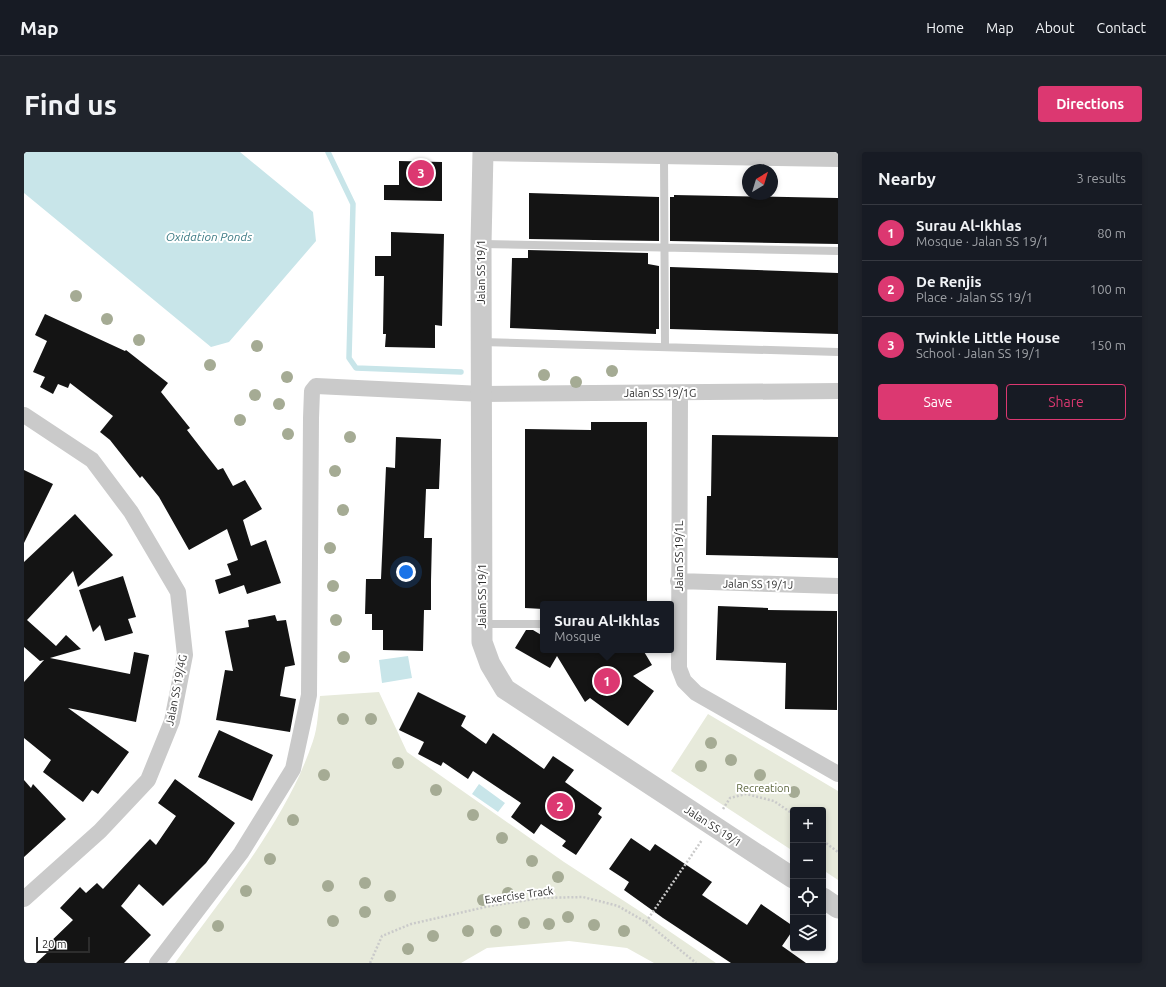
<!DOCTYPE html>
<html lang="en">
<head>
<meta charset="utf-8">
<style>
  :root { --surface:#171b24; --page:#20242c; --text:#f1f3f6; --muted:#9ea1a6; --line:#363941; --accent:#dc3871 }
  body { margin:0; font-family:Ubuntu,sans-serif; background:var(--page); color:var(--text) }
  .controls { position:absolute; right:12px; bottom:12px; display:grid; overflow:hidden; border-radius:4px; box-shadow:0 2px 6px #0003 }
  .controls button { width:36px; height:36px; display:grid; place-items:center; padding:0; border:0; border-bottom:1px solid var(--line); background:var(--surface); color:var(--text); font:20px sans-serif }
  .compass { position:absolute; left:718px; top:12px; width:36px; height:36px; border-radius:50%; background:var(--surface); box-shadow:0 2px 6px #0003; rotate:38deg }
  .scale { position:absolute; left:12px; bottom:10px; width:54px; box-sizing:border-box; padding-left:4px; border:2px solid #2d2d2d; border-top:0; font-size:11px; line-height:14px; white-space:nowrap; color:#2d2d2d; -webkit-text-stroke:3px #fff; paint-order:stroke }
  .you { position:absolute; left:382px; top:420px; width:14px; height:14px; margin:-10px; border:3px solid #fff; border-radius:50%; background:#1a73e8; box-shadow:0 0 0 6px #1a73e833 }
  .badge { display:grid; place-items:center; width:26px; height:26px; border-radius:50%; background:var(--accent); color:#fff; font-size:13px; font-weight:700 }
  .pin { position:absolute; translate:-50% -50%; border:2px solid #fff; box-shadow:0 1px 4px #0006 }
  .popup { position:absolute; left:516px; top:449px; width:134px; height:52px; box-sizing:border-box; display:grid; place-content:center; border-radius:4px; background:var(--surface); filter:drop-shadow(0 1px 3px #0005); font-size:13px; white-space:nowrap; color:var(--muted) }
  .popup b { font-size:15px; color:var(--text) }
  .popup::after { content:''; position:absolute; left:50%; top:100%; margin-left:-8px; border:8px solid transparent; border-top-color:var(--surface) }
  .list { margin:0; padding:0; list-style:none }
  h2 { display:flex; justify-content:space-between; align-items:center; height:52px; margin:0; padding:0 16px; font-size:17px }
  h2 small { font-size:13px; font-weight:400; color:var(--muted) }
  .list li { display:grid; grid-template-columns:26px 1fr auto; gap:12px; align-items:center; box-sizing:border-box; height:56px; padding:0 16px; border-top:1px solid var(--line) }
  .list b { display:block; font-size:15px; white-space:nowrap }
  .list p { margin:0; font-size:13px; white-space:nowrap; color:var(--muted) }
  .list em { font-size:13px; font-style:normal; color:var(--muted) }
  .actions { display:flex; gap:8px; padding:12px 16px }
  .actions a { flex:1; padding:9px 0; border:1px solid var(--accent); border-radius:4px; text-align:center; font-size:14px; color:var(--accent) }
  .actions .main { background:var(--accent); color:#fff }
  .icon { flex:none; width:22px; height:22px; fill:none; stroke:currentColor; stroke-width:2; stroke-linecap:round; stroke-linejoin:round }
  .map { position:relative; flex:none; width:814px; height:811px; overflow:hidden; border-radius:4px }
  header { display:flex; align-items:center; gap:24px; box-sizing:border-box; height:56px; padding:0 20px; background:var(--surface); border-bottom:1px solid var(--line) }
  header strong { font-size:19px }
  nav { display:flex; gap:22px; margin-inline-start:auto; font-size:14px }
  .intro { display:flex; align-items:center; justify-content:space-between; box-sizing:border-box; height:96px; padding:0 24px }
  h1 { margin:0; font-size:28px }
  .button { padding:10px 18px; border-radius:4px; background:var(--accent); color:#fff; font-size:14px; font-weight:700 }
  main { display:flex; gap:24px; padding:0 24px }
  aside { flex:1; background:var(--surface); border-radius:4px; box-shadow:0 2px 6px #0003 }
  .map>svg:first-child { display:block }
</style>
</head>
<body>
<header>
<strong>Map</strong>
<nav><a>Home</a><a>Map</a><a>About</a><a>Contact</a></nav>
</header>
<div class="intro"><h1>Find us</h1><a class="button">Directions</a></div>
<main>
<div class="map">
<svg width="814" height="811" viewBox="0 0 814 811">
  <rect width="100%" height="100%" fill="#fff"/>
  <path fill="#e7eadb" d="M 355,540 L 383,600 L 540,710 L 617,760 L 692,811 L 630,811 L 603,796 L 545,789 L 463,796 L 437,811 L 151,811 C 200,742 262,670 289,589 C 294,575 294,558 296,544 Z
    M 684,562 L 814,639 L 814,728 L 799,718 L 799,658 L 769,658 L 769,699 L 647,619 Z"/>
  <path fill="#c8e5e9" d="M 0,0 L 216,0 L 289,60 L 292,89 L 205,190 L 187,195 L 0,41 Z
    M 384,504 L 388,526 L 358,531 L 355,508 Z
    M 455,632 L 481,651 L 474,660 L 448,642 Z"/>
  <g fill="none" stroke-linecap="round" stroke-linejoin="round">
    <path stroke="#c8e5e9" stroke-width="5.5" d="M 304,0 L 329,52 L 325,206 L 332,216 L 437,220"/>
  </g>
  <path fill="#141414" d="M 375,9 L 418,10 L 418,49 L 360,48 L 360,33 L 375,33 Z
    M 505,41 L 635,45 L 635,89 L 505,87 Z
    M 650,43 L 814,46 L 814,92 L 646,89 L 646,45 L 650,45 Z
    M 367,80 L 420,82 L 418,174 L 411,173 L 411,196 L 361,195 L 362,182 L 359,182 L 360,124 L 351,124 L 351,104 L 367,104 Z
    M 504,98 L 624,101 L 624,112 L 635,114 L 635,177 L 632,177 L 632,182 L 486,176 L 488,106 L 504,106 Z
    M 646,115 L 814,121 L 814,182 L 646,177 Z
    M 21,162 L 101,199 L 102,198 L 144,231 L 137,240 L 166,276 L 163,278 L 194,318 L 199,316 L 209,334 L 221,328 L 238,357 L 219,368 L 227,394 L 242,388 L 257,431 L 223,442 L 220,433 L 195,442 L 191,428 L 207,423 L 203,412 L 214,408 L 203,377 L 165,398 L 135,345 L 118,324 L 116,326 L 86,288 L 76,280 L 89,264 L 46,231 L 44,236 L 34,232 L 29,242 L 16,235 L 21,225 L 9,220 L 23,189 L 11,183 Z
    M 567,270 L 623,270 L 623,452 L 519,452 L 519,457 L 501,456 L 501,277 L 567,278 Z
    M 688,283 L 814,285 L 814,406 L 682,403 L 683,344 L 687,344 Z
    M 372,285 L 417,287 L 415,337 L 402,337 L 400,386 L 408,386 L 407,429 L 407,458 L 400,458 L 399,499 L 359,498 L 359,478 L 348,478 L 348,462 L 341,462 L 342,427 L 357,427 L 362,315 L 371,316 Z
    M 0,318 L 29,332 L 0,391 Z
    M 51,362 L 89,403 L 54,435 L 49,419 L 3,468 L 32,494 L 42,483 L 57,497 L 26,506 L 106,522 L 110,500 L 125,503 L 112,570 L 44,556 L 105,600 L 74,642 L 68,638 L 59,650 L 19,620 L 27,608 L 0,586 L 0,530 L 20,508 L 16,509 L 0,495 L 0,410 Z
    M 99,424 L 112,465 L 104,467 L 109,481 L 81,489 L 76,473 L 69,480 L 55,438 Z
    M 694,454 L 744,456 L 744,458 L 813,459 L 813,558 L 761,557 L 762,511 L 692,508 Z
    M 251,463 L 253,469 L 262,468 L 271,513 L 261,515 L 256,544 L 272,547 L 266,580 L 192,568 L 201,518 L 209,519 L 201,479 L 225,475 L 224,468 Z
    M 502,478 L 509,478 L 519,484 L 519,498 L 619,498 L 628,513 L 609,524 L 630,539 L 604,574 L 566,546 L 561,550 L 533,504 L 526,516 L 491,496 Z
    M 394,540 L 442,564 L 437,574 L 462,592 L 469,581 L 520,617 L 529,604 L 550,618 L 541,630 L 578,656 L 574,662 L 578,665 L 552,703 L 538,694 L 542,689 L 517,672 L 510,682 L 487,665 L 497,651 L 449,619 L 444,627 L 419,610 L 417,614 L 394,602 L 400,590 L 375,578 Z
    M 195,578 L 249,603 L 228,649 L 174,625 Z
    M 151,627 L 211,671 L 182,711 L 139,754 L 115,732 L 97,754 L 127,783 L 100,811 L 12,811 L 25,799 L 21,795 L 49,768 L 36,756 L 56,735 L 62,741 L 73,731 L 79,737 L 126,687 L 132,693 L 152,664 L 134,651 Z
    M 0,628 L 7,636 L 9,632 L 42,667 L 0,705 Z
    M 607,686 L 626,699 L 631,692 L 688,730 L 678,743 L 723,773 L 737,752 L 769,774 L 769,778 L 758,794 L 782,811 L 707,811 L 639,766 L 600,738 L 605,730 L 585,717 Z"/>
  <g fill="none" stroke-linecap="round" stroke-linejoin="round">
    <path stroke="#cacaca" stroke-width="2.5" stroke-dasharray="2 2" stroke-linecap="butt" d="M 699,657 L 706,646 L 722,642 L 750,649 L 769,662
      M 799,689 L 814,700
      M 622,770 L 678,688
      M 346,811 L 358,784 L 387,772 L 466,754 L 516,746 L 559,745 L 594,754 L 622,770 L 672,811"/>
    <path stroke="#cacaca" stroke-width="8" d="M 640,4 L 641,195
      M 458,92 L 814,99
      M 457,190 L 814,200
      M 459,472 L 519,472"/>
    <path stroke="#cacaca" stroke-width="16" d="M 459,1 L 814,7
      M 656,241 L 655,516 L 660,529 L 672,541 L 814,622
      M 0,263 L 68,308 L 107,360 L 154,440 L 161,503 L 148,569 L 124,628 L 76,679 L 0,747
      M 654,429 L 814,434
      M 133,811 L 217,701 L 269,617 L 285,543 L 287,266 L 288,239 L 292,234 L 458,242 L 814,239"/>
    <path stroke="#cacaca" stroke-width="21" d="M 459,0 L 457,92 L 458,490 L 466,512 L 481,537 L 769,726
      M 799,746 L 814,756"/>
  </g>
  <g fill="#a5ab94">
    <circle cx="52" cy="144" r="6"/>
    <circle cx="83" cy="167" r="6"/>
    <circle cx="115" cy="188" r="6"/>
    <circle cx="233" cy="194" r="6"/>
    <circle cx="186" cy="213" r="6"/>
    <circle cx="588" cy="219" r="6"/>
    <circle cx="520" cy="223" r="6"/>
    <circle cx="263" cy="225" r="6"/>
    <circle cx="552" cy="230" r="6"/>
    <circle cx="231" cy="243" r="6"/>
    <circle cx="255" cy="252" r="6"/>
    <circle cx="216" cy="268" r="6"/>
    <circle cx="264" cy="282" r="6"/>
    <circle cx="326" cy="285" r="6"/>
    <circle cx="311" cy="319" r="6"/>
    <circle cx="319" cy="358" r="6"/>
    <circle cx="306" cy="396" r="6"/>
    <circle cx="309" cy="434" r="6"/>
    <circle cx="312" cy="468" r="6"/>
    <circle cx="320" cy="505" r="6"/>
    <circle cx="319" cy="567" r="6"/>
    <circle cx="347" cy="567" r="6"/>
    <circle cx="687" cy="591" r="6"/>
    <circle cx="707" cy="608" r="6"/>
    <circle cx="374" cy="611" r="6"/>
    <circle cx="677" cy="614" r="6"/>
    <circle cx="300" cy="623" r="6"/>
    <circle cx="736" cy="623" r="6"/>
    <circle cx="412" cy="638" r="6"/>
    <circle cx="770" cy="640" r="6"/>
    <circle cx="449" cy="663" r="6"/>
    <circle cx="269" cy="668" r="6"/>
    <circle cx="478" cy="686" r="6"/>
    <circle cx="246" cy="707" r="6"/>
    <circle cx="508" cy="709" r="6"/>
    <circle cx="534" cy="725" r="6"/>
    <circle cx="341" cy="731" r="6"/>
    <circle cx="304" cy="734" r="6"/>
    <circle cx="222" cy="739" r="6"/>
    <circle cx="484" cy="741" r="6"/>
    <circle cx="366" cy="744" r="6"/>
    <circle cx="459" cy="748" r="6"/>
    <circle cx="341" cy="760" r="6"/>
    <circle cx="544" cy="765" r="6"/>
    <circle cx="309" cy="769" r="6"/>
    <circle cx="500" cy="771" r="6"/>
    <circle cx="525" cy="772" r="6"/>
    <circle cx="570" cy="773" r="6"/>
    <circle cx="194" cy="774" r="6"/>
    <circle cx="444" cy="779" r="6"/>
    <circle cx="472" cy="779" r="6"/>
    <circle cx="600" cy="779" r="6"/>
    <circle cx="409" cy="784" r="6"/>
    <circle cx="384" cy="797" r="6"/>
  </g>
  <g text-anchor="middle" stroke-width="4" stroke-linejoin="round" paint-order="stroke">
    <g font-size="11" fill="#2d2d2d" stroke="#fff">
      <text transform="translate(457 120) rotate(-90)" y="4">Jalan SS 19/1</text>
      <text x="636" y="245">Jalan SS 19/1G</text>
      <text transform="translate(655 404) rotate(-90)" y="4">Jalan SS 19/1L</text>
      <text transform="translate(734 432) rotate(1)" y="4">Jalan SS 19/1J</text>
      <text transform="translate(458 444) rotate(-90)" y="4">Jalan SS 19/1</text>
      <text transform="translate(152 538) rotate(-79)" y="4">Jalan SS 19/4G</text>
      <text transform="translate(689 674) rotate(33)" y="4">Jalan SS 19/1</text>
      <text transform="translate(495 743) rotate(-8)" y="4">Exercise Track</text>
    </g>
    <g font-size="11" fill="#5c663d" stroke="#fff">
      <text x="739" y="640">Recreation</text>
    </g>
    <g font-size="12" font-style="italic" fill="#3e7c85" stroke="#fff">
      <text x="185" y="89">Oxidation Ponds</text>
    </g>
  </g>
</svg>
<div class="controls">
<button>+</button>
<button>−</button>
<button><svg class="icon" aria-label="locate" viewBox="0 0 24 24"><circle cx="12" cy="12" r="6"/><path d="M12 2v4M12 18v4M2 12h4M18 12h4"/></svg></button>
<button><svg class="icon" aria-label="layers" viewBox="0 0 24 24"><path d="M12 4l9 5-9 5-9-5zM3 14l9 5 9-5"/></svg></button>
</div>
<svg class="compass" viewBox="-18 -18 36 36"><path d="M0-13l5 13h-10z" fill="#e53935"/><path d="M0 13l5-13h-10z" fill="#9ea1a6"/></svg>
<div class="scale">20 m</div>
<div class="you"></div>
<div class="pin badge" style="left:583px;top:529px">1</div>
<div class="popup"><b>Surau Al-Ikhlas</b>Mosque</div>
<div class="pin badge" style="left:536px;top:654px">2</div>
<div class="pin badge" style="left:397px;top:21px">3</div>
</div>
<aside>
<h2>Nearby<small>3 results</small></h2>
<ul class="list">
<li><span class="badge">1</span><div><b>Surau Al-Ikhlas</b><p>Mosque · Jalan SS 19/1</p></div><em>80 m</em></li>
<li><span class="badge">2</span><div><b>De Renjis</b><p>Place · Jalan SS 19/1</p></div><em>100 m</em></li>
<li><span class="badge">3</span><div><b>Twinkle Little House</b><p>School · Jalan SS 19/1</p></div><em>150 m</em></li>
</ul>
<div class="actions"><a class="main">Save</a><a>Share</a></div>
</aside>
</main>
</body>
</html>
